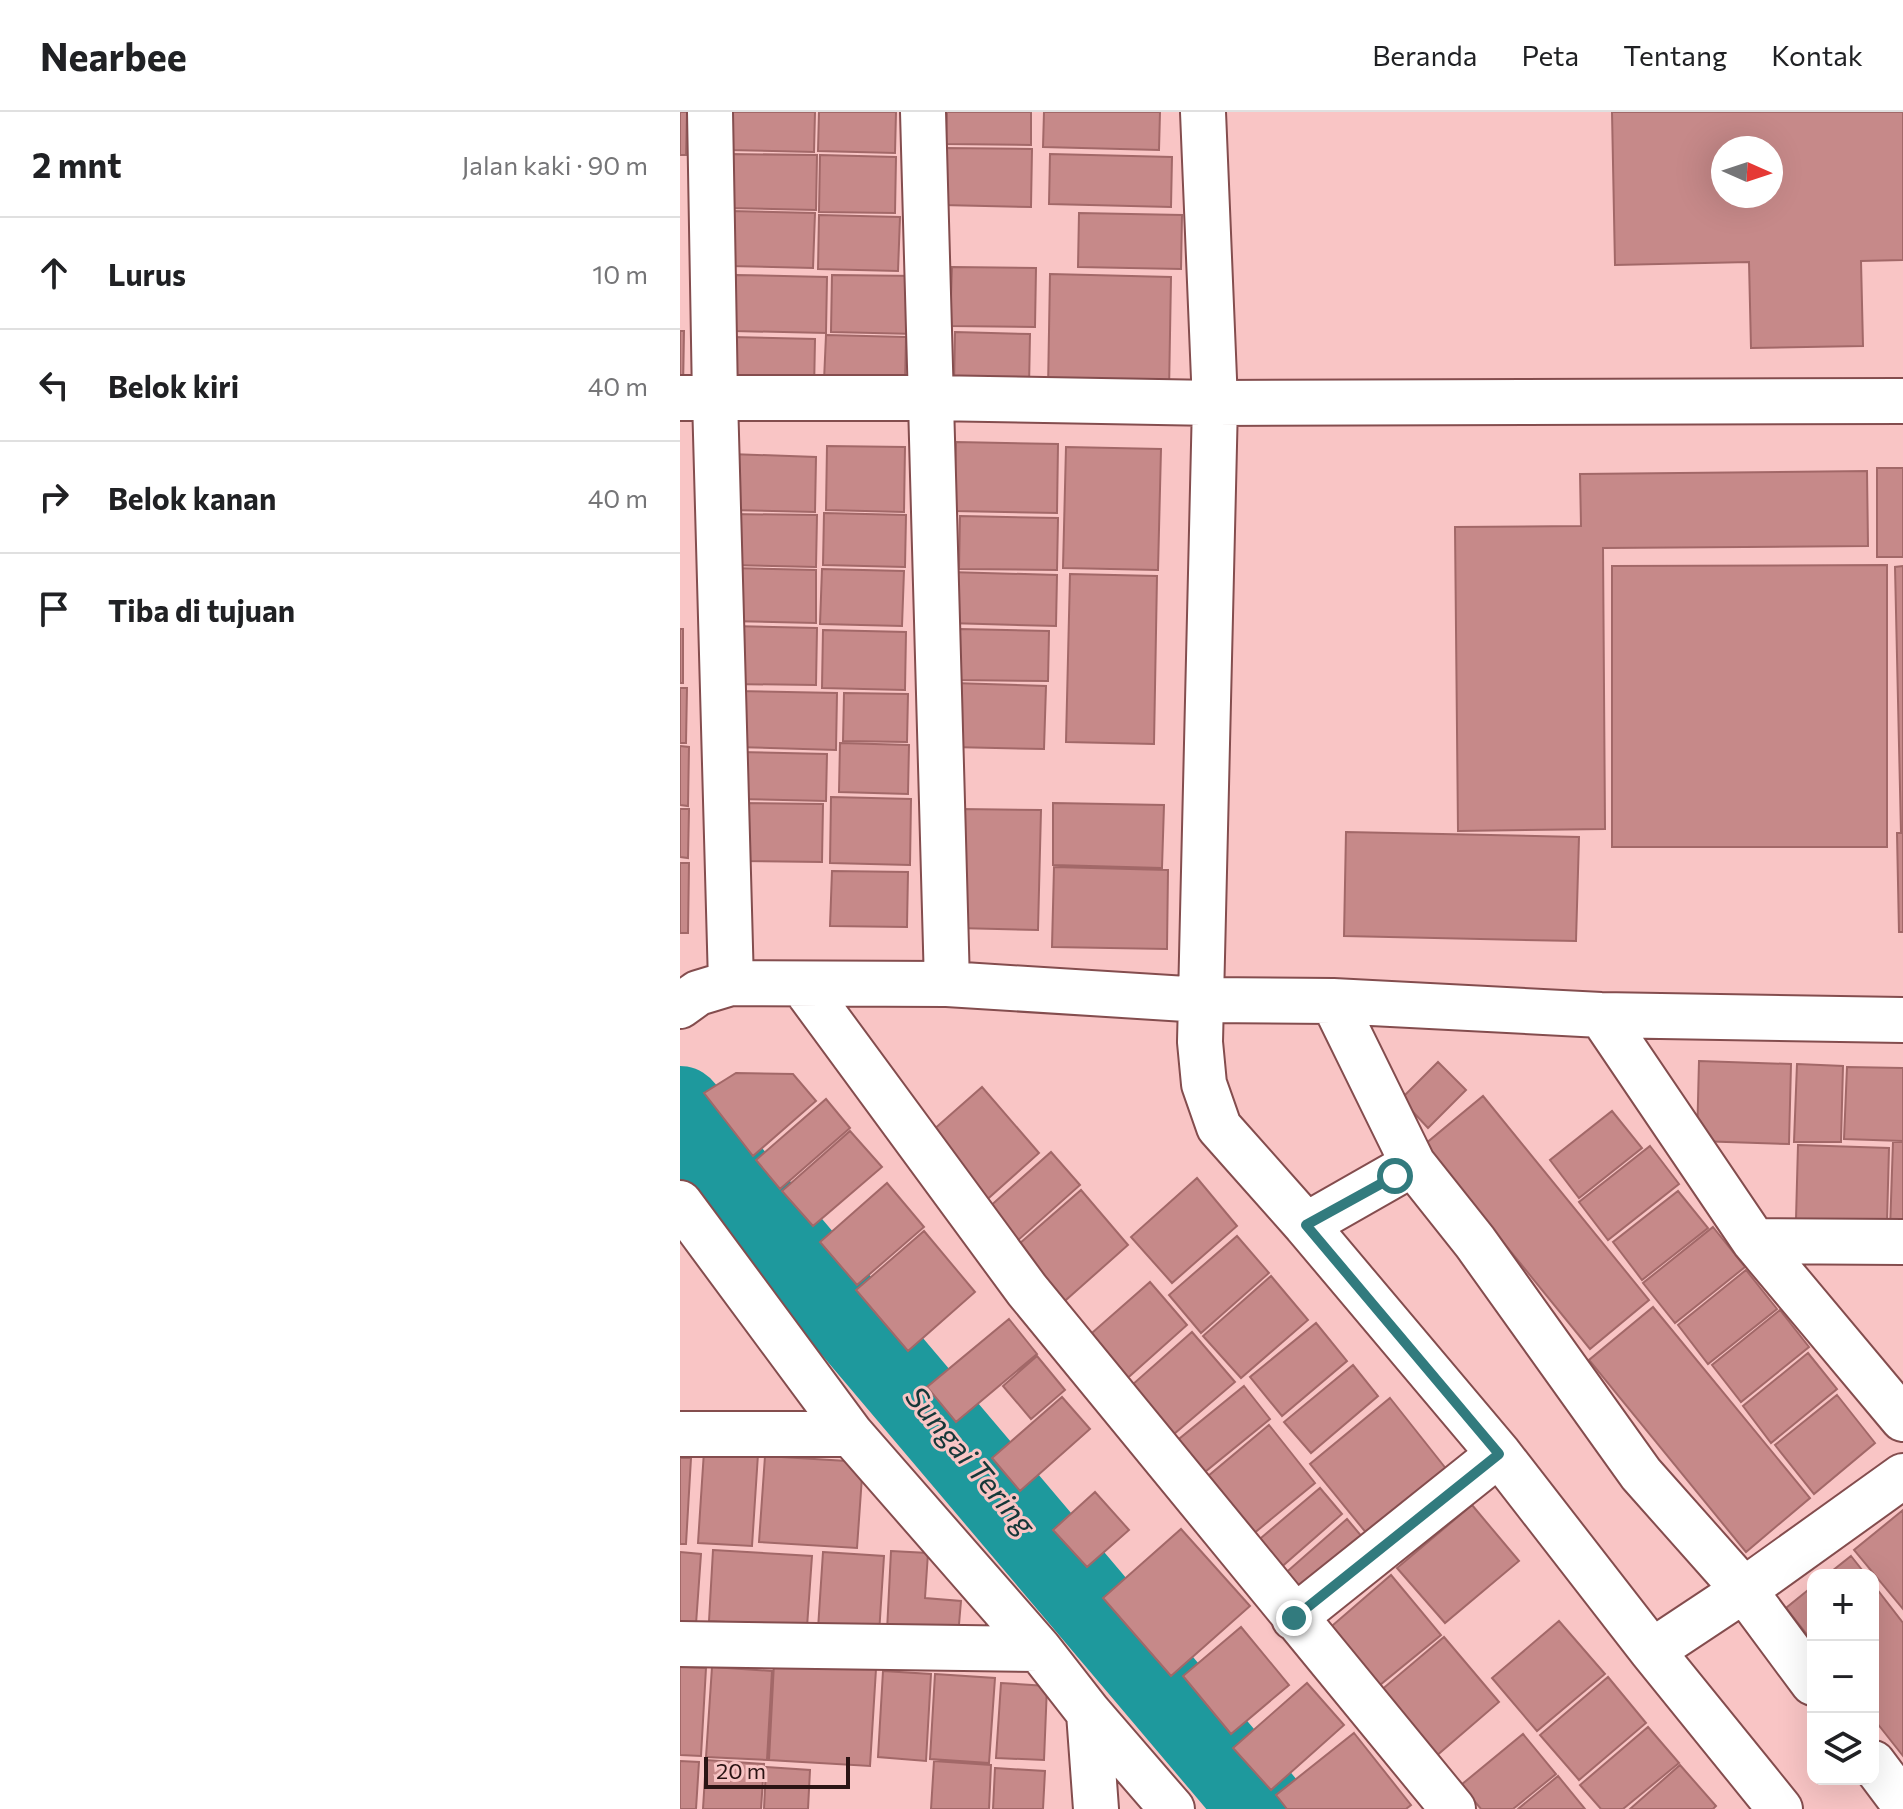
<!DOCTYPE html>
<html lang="id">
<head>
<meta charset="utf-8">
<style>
  :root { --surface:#fff; --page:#f2f2f2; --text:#202124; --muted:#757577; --line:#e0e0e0 }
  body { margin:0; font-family:Commissioner,sans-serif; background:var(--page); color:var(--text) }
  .controls { position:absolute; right:24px; bottom:24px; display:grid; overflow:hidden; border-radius:16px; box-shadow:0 8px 32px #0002 }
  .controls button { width:72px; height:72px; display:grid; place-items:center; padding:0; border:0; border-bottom:2px solid var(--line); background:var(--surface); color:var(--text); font:40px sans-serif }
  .compass { position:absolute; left:1031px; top:24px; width:72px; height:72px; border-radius:50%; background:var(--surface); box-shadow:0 8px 32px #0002; rotate:93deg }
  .scale { position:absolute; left:24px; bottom:20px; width:146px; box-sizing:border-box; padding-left:8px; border:4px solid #2b1414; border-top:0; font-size:22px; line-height:28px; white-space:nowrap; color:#2b1414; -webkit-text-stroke:6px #f9c5c5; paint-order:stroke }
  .stop { position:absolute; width:24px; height:24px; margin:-18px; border:6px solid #327b7e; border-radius:50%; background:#fff }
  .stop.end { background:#327b7e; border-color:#fff; box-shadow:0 2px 8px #0008 }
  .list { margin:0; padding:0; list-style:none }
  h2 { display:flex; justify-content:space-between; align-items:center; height:104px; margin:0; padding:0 32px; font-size:34px }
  h2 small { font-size:26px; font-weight:400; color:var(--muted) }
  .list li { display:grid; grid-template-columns:52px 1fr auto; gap:24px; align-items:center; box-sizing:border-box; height:112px; padding:0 32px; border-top:2px solid var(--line) }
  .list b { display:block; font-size:30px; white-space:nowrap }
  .list em { font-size:26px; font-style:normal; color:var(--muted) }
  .icon { flex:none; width:44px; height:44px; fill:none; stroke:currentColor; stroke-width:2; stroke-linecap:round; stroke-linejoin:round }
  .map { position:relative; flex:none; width:1223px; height:1697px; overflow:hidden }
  header { display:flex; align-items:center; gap:48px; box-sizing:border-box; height:112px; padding:0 40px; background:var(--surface); border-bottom:2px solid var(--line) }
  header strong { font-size:38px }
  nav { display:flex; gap:44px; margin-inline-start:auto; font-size:28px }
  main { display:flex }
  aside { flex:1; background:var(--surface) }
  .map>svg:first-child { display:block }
</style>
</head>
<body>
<header>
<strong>Nearbee</strong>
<nav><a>Beranda</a><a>Peta</a><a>Tentang</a><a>Kontak</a></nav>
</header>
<main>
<aside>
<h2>2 mnt<small>Jalan kaki · 90 m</small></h2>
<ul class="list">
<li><svg class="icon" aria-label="ahead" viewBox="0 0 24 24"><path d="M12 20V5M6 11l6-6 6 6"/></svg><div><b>Lurus</b></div><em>10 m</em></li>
<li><svg class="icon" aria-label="left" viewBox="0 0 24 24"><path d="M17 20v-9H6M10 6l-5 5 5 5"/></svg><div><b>Belok kiri</b></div><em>40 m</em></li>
<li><svg class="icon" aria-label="right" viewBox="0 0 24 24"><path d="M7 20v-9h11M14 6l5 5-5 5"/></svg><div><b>Belok kanan</b></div><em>40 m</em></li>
<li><svg class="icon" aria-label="arrive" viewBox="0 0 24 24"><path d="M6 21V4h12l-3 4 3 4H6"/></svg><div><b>Tiba di tujuan</b></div></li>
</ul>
</aside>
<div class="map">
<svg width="1223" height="1697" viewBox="0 0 1223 1697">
  <rect width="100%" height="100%" fill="#f9c5c5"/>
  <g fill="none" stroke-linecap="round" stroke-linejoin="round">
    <path stroke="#1e999d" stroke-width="88" d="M 0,998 L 43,1058 L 584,1697"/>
  </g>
  <path fill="#c68989" stroke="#a26868" stroke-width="2" fill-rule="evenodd" d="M 0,0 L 7,0 L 6,43 L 0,43 Z
    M 49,0 L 135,0 L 134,40 L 48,38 Z
    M 139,0 L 216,0 L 215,41 L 138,39 Z
    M 267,0 L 351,0 L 351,33 L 266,32 Z
    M 364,0 L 480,0 L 479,38 L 363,35 Z
    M 932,0 L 1223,0 L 1223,148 L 1181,149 L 1183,234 L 1071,236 L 1069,150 L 935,153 ZM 1043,36 L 1091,36 L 1091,84 L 1043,84 Z
    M 264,36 L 352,37 L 351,95 L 262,93 Z
    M 49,42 L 137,43 L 136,98 L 48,96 Z
    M 370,42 L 492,45 L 491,95 L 369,92 Z
    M 140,43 L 216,45 L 215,101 L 139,100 Z
    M 50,99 L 135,101 L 133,156 L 49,154 Z
    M 399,101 L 502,103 L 501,157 L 398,155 Z
    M 139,103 L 220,105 L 218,159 L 138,157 Z
    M 272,155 L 356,156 L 355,215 L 270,214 Z
    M 370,162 L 491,165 L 489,280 L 368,277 Z
    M 56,163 L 147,165 L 146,221 L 54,219 Z
    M 152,163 L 237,164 L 236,222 L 151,220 Z
    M 0,219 L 4,219 L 3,278 L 0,277 Z
    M 275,220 L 350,222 L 349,275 L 274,274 Z
    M 146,223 L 226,225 L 225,271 L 144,269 Z
    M 51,225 L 135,227 L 134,280 L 50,278 Z
    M 276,330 L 378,332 L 377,401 L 274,399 Z
    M 147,334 L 225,335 L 224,400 L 146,398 Z
    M 386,335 L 481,337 L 478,458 L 383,456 Z
    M 50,342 L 136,345 L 135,400 L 49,398 Z
    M 1197,356 L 1223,356 L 1223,445 L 1197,445 Z
    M 1187,359 L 1188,434 L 923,436 L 925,717 L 778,719 L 775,415 L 901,414 L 900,362 Z
    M 144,401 L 226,403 L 225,455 L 143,453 Z
    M 50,402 L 137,403 L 136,455 L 48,453 Z
    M 280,404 L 378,406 L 377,458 L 279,457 Z
    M 1207,453 L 1207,735 L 932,735 L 932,454 Z
    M 1223,454 L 1223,820 L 1219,820 L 1217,721 L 1221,721 L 1215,455 Z
    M 49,456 L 136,458 L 136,511 L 48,509 Z
    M 142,457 L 224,459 L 222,514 L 140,512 Z
    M 269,460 L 377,463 L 376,514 L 268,511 Z
    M 390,462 L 477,464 L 474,632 L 386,630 Z
    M 52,514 L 137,516 L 136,573 L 50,572 Z
    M 0,517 L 3,517 L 3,571 L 0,571 Z
    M 279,517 L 369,519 L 368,569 L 278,568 Z
    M 143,518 L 226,520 L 225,578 L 142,576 Z
    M 273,571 L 366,574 L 364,637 L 272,635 Z
    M 0,576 L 7,576 L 6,631 L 0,631 Z
    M 56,579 L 157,581 L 156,638 L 55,635 Z
    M 164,581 L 228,582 L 227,630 L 163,629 Z
    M 160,631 L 229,633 L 228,682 L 159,680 Z
    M 0,634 L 9,635 L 8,694 L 0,693 Z
    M 58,640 L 147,642 L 146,689 L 56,687 Z
    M 151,685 L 231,687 L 230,753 L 150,751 Z
    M 57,691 L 143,692 L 142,750 L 56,749 Z
    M 373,691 L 484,693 L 482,756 L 373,753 Z
    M 0,697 L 9,697 L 8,746 L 0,745 Z
    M 280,697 L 361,698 L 358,818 L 277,816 Z
    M 666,720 L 899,725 L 896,829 L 664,824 Z
    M 0,751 L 9,751 L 8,821 L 0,821 Z
    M 374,755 L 488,758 L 487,837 L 372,835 Z
    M 152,759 L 228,760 L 227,815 L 150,814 Z
    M 1019,949 L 1111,952 L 1109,1032 L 1017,1029 Z
    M 758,950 L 786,978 L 748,1016 L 721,987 Z
    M 1117,952 L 1163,954 L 1161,1030 L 1114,1030 Z
    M 1167,955 L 1223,956 L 1223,1029 L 1164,1027 Z
    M 56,961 L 113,962 L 136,989 L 73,1044 L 24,981 Z
    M 302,975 L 359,1041 L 302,1092 L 244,1026 Z
    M 803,984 L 969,1188 L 910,1237 L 744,1033 Z
    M 146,987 L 170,1016 L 100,1077 L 76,1048 Z
    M 932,999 L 962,1036 L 899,1086 L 870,1048 Z
    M 170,1019 L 202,1055 L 133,1114 L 102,1079 Z
    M 1213,1030 L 1223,1030 L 1223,1119 L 1210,1118 Z
    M 1118,1033 L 1209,1036 L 1207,1110 L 1116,1107 Z
    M 970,1034 L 999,1072 L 928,1128 L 899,1090 Z
    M 371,1040 L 400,1073 L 327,1138 L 299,1104 Z
    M 517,1066 L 557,1114 L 492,1171 L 451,1125 Z
    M 207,1071 L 244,1115 L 177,1173 L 140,1130 Z
    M 401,1078 L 448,1133 L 378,1195 L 331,1139 Z
    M 998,1079 L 1028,1116 L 962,1168 L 933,1130 Z
    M 1033,1115 L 1065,1155 L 995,1211 L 963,1171 Z
    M 244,1119 L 295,1180 L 228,1239 L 176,1178 Z
    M 557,1124 L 589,1161 L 521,1221 L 489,1183 Z
    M 1066,1158 L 1097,1197 L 1028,1252 L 998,1213 Z
    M 591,1164 L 628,1208 L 561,1266 L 523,1224 Z
    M 470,1170 L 507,1213 L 442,1271 L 405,1227 Z
    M 973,1195 L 1130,1386 L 1066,1440 L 909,1248 Z
    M 1100,1198 L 1129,1235 L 1061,1290 L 1032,1253 Z
    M 329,1207 L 357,1242 L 276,1310 L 247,1275 Z
    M 636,1211 L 667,1249 L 602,1304 L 570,1265 Z
    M 512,1220 L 555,1270 L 494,1322 L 452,1273 Z
    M 1128,1241 L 1157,1277 L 1091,1331 L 1063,1294 Z
    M 357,1244 L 385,1278 L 351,1307 L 323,1274 Z
    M 673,1253 L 698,1284 L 631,1341 L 604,1310 Z
    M 564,1274 L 590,1307 L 520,1364 L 494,1331 Z
    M 1157,1283 L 1195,1331 L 1134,1382 L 1095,1333 Z
    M 382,1285 L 410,1317 L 340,1379 L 312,1346 Z
    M 710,1286 L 771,1363 L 692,1428 L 630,1352 Z
    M 589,1313 L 635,1371 L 567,1427 L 521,1370 Z
    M 24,1339 L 78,1342 L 72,1434 L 18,1431 Z
    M 85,1344 L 183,1350 L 177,1436 L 79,1430 Z
    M 0,1346 L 11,1346 L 6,1432 L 0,1432 Z
    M 640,1376 L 662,1402 L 598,1458 L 575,1431 Z
    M 415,1380 L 449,1418 L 407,1455 L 373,1418 Z
    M 792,1393 L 839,1449 L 765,1511 L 717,1456 Z
    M 1223,1398 L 1223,1497 L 1174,1438 Z
    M 667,1407 L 688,1432 L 623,1489 L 602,1464 Z
    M 501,1417 L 570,1494 L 491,1564 L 423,1486 Z
    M 33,1438 L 132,1444 L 127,1515 L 29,1509 Z
    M 211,1439 L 248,1441 L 245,1486 L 281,1489 L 278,1524 L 207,1519 Z
    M 0,1440 L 21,1442 L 16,1512 L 0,1511 Z
    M 143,1440 L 204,1444 L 199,1522 L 138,1517 Z
    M 1171,1444 L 1186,1463 L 1147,1463 Z
    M 711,1463 L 761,1523 L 695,1577 L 646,1519 Z
    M 1193,1472 L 1223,1511 L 1223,1644 L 1193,1606 Z
    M 1133,1474 L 1133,1530 L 1106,1496 Z
    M 879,1509 L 925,1562 L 857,1619 L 812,1566 Z
    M 561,1515 L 609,1573 L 551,1622 L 503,1564 Z
    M 764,1525 L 819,1590 L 755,1645 L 700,1579 Z
    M 94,1551 L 196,1557 L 190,1654 L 89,1648 Z
    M 0,1555 L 26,1556 L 21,1644 L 0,1643 Z
    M 32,1555 L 92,1559 L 87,1648 L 26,1645 Z
    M 203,1559 L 251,1562 L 246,1649 L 198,1645 Z
    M 255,1562 L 315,1566 L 309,1651 L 250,1647 Z
    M 928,1565 L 966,1611 L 899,1668 L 860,1623 Z
    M 321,1571 L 367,1574 L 364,1648 L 316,1646 Z
    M 627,1571 L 664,1613 L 591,1678 L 553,1636 Z
    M 968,1615 L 999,1651 L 943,1697 L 921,1697 L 900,1673 Z
    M 674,1621 L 731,1693 L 726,1697 L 607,1697 L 596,1683 Z
    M 843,1622 L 876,1662 L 833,1697 L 801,1697 L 781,1673 Z
    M 26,1648 L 84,1652 L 81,1697 L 23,1697 Z
    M 0,1649 L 19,1650 L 16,1697 L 0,1697 Z
    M 254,1649 L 311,1653 L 309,1697 L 251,1697 Z
    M 1000,1653 L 1036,1694 L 1033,1697 L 950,1697 Z
    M 86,1655 L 130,1658 L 128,1697 L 84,1697 Z
    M 315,1656 L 365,1659 L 363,1697 L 313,1697 Z
    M 878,1664 L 905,1697 L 838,1697 Z"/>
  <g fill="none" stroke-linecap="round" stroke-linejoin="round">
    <g stroke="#844d4e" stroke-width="48">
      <path id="minor" d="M 30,0 L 35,286 L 51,871
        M 243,0 L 267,872
        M 523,0 L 535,291 L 520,930 L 524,972 L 539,1015 L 626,1113 L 819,1342 L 972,1539 L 1100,1697
        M 0,286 L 250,286 L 535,291 L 1223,289
        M 122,872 L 347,1178 L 773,1697
        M 653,889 L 733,1052
        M 0,894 L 18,881 L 51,871 L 267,872 L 522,888 L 653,889 L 921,903 L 1223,908
        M 921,903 L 1074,1129 L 1223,1307
        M 0,1091 L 171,1322 L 359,1537 L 409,1601 L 492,1697
        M 626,1113 L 733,1052 L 795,1130 L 961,1362 L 1064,1478 L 1133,1571
        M 1074,1129 L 1223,1130
        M 0,1322 L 171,1322
        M 614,1506 L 819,1342
        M 0,1532 L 359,1537
        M 972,1539 L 1064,1478 L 1223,1364
        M 409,1601 L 416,1697
        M 1193,1651 L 1223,1691"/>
    </g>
    <use href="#minor" stroke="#fff" stroke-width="44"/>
  </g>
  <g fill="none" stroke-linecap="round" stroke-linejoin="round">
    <path stroke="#327b7e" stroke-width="10" d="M 614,1506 L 819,1342 L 626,1113 L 715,1064"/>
  </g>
  <g text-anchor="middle" stroke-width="6" stroke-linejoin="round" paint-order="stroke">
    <g font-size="30" font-style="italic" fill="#153738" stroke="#f9c5c5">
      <text transform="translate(290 1349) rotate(50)" y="10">Sungai Tering</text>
    </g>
  </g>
</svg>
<div class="controls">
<button>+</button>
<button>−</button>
<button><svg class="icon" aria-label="layers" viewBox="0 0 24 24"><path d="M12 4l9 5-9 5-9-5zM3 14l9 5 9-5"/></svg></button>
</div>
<svg class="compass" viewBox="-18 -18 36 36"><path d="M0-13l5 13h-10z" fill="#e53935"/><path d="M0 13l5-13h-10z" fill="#757577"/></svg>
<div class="scale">20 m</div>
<div class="stop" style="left:715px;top:1064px"></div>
<div class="stop end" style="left:614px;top:1506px"></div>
</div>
</main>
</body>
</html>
